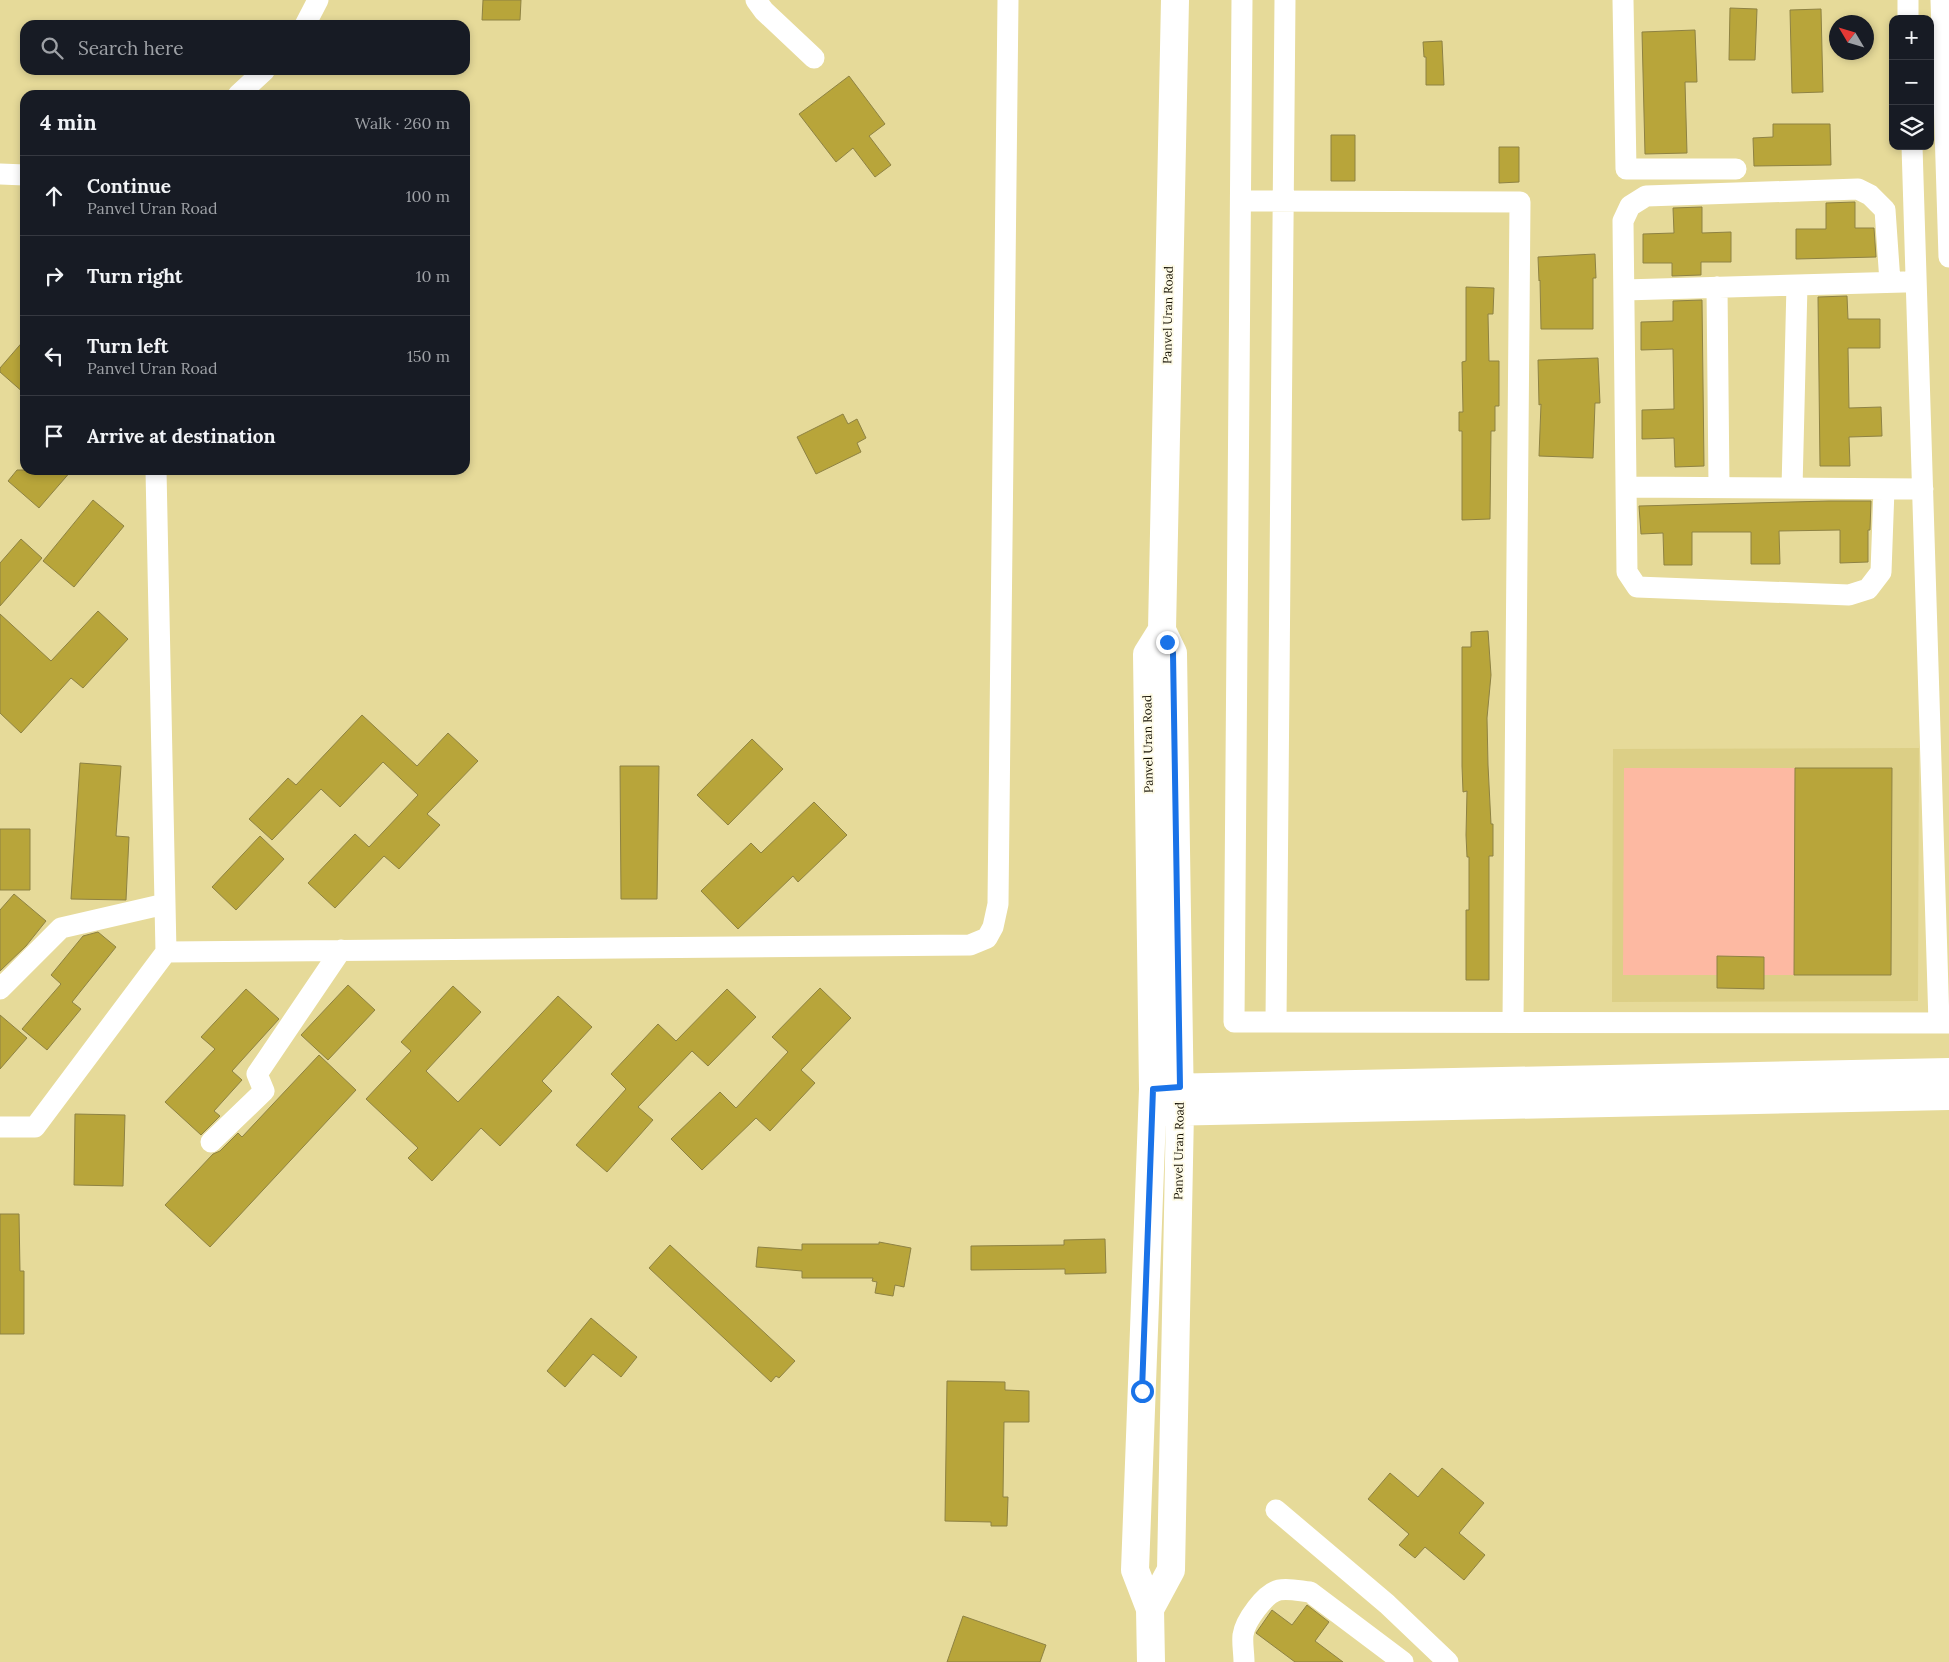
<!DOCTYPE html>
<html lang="en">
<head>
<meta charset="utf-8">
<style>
  :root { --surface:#171b24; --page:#242831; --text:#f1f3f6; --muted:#9ea1a6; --line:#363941 }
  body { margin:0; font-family:Lora,serif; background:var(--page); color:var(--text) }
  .controls { position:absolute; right:15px; top:15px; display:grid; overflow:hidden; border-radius:10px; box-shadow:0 2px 8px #0003 }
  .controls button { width:45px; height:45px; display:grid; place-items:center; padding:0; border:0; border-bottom:1px solid var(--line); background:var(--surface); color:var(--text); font:25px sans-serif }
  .compass { position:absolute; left:1829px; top:15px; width:45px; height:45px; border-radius:50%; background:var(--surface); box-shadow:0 2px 8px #0003; rotate:308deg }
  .stop { position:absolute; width:15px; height:15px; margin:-11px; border:4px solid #1a73e8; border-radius:50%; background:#fff }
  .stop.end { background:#1a73e8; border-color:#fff; box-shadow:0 1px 5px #0008 }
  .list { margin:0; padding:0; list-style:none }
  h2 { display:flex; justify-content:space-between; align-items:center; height:65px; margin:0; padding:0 20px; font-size:21px }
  h2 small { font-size:16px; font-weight:400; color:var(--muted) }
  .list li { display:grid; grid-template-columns:32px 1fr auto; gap:15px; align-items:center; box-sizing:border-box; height:80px; padding:0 20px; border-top:1px solid var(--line) }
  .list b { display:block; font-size:19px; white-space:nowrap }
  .list p { margin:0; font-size:16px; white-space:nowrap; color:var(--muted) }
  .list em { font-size:16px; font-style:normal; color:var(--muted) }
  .icon { flex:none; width:28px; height:28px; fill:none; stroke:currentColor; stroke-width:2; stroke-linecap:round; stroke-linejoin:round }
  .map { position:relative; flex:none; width:1949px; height:1662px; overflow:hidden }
  .search { position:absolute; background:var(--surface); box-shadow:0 2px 8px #0003; left:20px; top:20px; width:450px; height:55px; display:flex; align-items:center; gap:12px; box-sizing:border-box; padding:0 18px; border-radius:15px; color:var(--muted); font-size:19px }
  .panel { position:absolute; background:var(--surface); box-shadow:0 2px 8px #0003; left:20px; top:90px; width:450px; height:385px; border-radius:15px }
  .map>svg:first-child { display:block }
</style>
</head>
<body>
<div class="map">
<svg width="1949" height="1662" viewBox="0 0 1949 1662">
  <rect width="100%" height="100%" fill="#e6da99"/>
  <path fill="#dccf86" d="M 1919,748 L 1918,1001 L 1612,1002 L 1613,749 Z"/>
  <path fill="#fdb9a2" d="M 1624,768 L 1795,768 L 1794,975 L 1623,975 Z"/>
  <path fill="#b8a53a" stroke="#8e8243" d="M 483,0 L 521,0 L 520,20 L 482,20 Z
    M 1730,8 L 1757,9 L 1755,60 L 1729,60 Z
    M 1821,9 L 1823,92 L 1792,93 L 1790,10 Z
    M 1695,30 L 1697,82 L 1685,82 L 1687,153 L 1645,154 L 1642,32 Z
    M 1442,41 L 1444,85 L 1426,85 L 1426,57 L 1424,57 L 1423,42 Z
    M 849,76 L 885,124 L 869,136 L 891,165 L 875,177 L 853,148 L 836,162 L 799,114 Z
    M 1773,124 L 1830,124 L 1831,165 L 1754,166 L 1753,138 L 1773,137 Z
    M 1331,135 L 1355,135 L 1355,181 L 1331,181 Z
    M 1499,147 L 1519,147 L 1519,182 L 1499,183 Z
    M 1855,202 L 1855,228 L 1874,228 L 1876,257 L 1796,259 L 1796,229 L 1826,229 L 1826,203 Z
    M 1702,207 L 1702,233 L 1731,232 L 1731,262 L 1701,262 L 1701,275 L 1672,276 L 1672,263 L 1643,263 L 1643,234 L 1674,233 L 1673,208 Z
    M 1595,254 L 1596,278 L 1593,278 L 1593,329 L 1541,329 L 1540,280 L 1539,281 L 1538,257 Z
    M 1466,287 L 1494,288 L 1493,314 L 1488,314 L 1489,361 L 1499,361 L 1499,406 L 1495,406 L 1495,431 L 1491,431 L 1490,519 L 1462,520 L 1462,431 L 1459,431 L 1459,412 L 1463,412 L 1462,362 L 1466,361 Z
    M 1847,296 L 1848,319 L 1880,319 L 1880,348 L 1848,348 L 1849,408 L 1881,407 L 1882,436 L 1849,437 L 1850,466 L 1820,466 L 1818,297 Z
    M 1702,300 L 1704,466 L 1675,467 L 1674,438 L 1642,439 L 1642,410 L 1674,409 L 1673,349 L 1641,350 L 1641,322 L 1673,321 L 1673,301 Z
    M 25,339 L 25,394 L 0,372 L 0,368 Z
    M 1598,358 L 1600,403 L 1595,403 L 1593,458 L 1539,456 L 1541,404 L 1539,405 L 1538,360 Z
    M 843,414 L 848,424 L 857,419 L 866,438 L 857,443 L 861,452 L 816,474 L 797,437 Z
    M 17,470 L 72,470 L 39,508 L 8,481 Z
    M 93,500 L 124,526 L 74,587 L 43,561 Z
    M 1829,501 L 1871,501 L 1870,530 L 1868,530 L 1868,562 L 1840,563 L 1840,530 L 1779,531 L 1780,564 L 1751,564 L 1751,532 L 1692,532 L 1692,565 L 1664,565 L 1663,533 L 1641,534 L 1639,506 Z
    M 21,539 L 42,558 L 0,606 L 0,563 Z
    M 98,611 L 128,639 L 83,688 L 71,678 L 21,733 L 0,713 L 0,614 L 51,661 Z
    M 1488,631 L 1491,675 L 1487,718 L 1488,765 L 1491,824 L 1493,824 L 1493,856 L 1489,856 L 1489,980 L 1466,980 L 1466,910 L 1469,910 L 1469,857 L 1467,857 L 1466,835 L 1467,791 L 1463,792 L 1462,766 L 1462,647 L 1471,647 L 1471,632 Z
    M 362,715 L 417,766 L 448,733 L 478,761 L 427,814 L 440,825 L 399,869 L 384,856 L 335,908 L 308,883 L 355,834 L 369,847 L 418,795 L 383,762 L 340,807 L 321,789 L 272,840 L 249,819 L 288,778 L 296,785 Z
    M 752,739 L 783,769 L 728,825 L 697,795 Z
    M 80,763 L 121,766 L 116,836 L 129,837 L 126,900 L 71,899 Z
    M 620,766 L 659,766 L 657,899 L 621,899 Z
    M 1795,768 L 1892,768 L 1891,975 L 1794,975 Z
    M 814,802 L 847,835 L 798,882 L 793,876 L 738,929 L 701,891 L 751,843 L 761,853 Z
    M 0,829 L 30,829 L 30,890 L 0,890 Z
    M 260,836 L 284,859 L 236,910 L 212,887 Z
    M 14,894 L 46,921 L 26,946 L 0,971 L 0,910 Z
    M 98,932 L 116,947 L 72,1002 L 81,1009 L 47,1050 L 22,1029 L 61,984 L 51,975 L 83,936 Z
    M 1717,956 L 1764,957 L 1764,989 L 1717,988 Z
    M 348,985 L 375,1010 L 328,1060 L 301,1035 Z
    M 453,986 L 481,1012 L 426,1071 L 458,1102 L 558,996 L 592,1027 L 542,1081 L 552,1091 L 500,1146 L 481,1128 L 432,1181 L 408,1158 L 418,1148 L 366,1099 L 411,1051 L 401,1042 Z
    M 820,988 L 851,1018 L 801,1070 L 815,1083 L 770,1131 L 756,1118 L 702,1170 L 671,1139 L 720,1092 L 736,1108 L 788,1052 L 772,1037 Z
    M 246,989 L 279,1019 L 232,1071 L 242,1080 L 214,1111 L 220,1116 L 201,1135 L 165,1102 L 215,1049 L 201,1037 Z
    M 727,989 L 756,1017 L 708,1066 L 692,1051 L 638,1107 L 653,1120 L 607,1172 L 576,1145 L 626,1089 L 611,1074 L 658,1024 L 676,1041 Z
    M 0,1015 L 27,1038 L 0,1069 Z
    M 319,1055 L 356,1090 L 210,1247 L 165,1205 L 213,1154 L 220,1151 L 238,1133 L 242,1137 Z
    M 75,1114 L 125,1115 L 123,1186 L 74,1185 Z
    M 0,1214 L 19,1214 L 20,1271 L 24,1271 L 24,1334 L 0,1334 Z
    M 1105,1239 L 1106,1273 L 1065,1274 L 1065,1269 L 971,1270 L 971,1246 L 1064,1245 L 1064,1240 Z
    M 879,1242 L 911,1248 L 904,1287 L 895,1285 L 893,1296 L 875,1293 L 877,1282 L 872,1281 L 873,1278 L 802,1278 L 802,1271 L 756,1267 L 758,1247 L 802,1250 L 802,1244 L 879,1244 Z
    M 670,1245 L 795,1361 L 779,1378 L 776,1376 L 771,1382 L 649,1268 Z
    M 591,1318 L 637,1357 L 621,1377 L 593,1354 L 565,1387 L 547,1371 Z
    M 947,1381 L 1005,1382 L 1005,1390 L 1029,1391 L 1029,1422 L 1004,1422 L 1003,1497 L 1008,1497 L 1007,1526 L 991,1526 L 991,1522 L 945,1521 Z
    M 1442,1468 L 1484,1503 L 1459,1533 L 1485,1555 L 1464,1580 L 1425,1547 L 1415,1558 L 1399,1545 L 1409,1534 L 1368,1499 L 1390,1473 L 1418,1497 Z
    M 1307,1605 L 1329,1622 L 1315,1641 L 1343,1662 L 1295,1662 L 1256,1633 L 1272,1610 L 1292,1625 Z
    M 963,1616 L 1046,1645 L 1040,1662 L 947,1662 Z"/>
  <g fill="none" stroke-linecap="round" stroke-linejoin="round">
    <path stroke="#fff" stroke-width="21" d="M 756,0 L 764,11 L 814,58
      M 1242,0 L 1234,1022 L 1949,1023
      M 1623,0 L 1626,169 L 1736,169
      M 1908,0 L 1908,19
      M 1941,0 L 1949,257
      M 305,25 L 318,0
      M 238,95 L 265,70
      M 1912,146 L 1939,1023
      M 0,174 L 25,175
      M 1241,201 L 1520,202 L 1513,1022
      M 1717,287 L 1719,487
      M 1624,290 L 1904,282
      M 156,470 L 166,952 L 970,945 L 987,938 L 993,927 L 998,904 L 1008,0
      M 1626,487 L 1923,489
      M 1792,488 L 1797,285
      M 1884,489 L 1881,572 L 1868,589 L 1849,595 L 1637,587 L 1627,572 L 1623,221 L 1630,206 L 1646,196 L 1858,189 L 1870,195 L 1885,210 L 1890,282
      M 0,989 L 61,928 L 165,904
      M 1276,1022 L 1285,0
      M 0,1127 L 35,1127 L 166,952
      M 211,1142 L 264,1091 L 257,1074 L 341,950
      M 1276,1510 L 1387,1604 L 1448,1662
      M 1244,1662 C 1244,1653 1242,1643 1243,1635 C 1245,1621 1265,1593 1279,1590 C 1289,1588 1300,1591 1310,1592 L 1403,1662"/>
    <path stroke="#fff" stroke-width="28" d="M 1162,1088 L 1949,1072
      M 1161,1112 L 1949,1096
      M 1150,1609 L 1171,1570 L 1180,1111 L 1173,653 L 1162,630 L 1175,0
      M 1151,1662 L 1150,1609 L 1135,1570 L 1153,1089 L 1147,654 L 1162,630"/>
  </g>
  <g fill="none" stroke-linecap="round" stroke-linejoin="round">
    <path stroke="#1a73e8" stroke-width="6" d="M 1142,1391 L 1153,1089 L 1180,1087 L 1173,653 L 1167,642"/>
  </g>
  <g text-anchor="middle" stroke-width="4" stroke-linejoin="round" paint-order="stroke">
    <g font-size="12" fill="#130e00" stroke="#fefbe7">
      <text transform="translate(1168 315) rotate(-89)" y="4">Panvel Uran Road</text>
      <text transform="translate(1148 744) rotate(-91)" y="4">Panvel Uran Road</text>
      <text transform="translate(1179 1151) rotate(-89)" y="4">Panvel Uran Road</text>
    </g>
  </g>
</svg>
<div class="controls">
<button>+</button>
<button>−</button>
<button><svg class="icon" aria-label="layers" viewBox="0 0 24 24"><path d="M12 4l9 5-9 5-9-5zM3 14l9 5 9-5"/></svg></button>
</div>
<svg class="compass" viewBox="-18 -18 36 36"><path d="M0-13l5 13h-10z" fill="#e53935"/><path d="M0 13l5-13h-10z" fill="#9ea1a6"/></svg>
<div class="stop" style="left:1142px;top:1391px"></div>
<div class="stop end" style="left:1167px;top:642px"></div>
<div class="search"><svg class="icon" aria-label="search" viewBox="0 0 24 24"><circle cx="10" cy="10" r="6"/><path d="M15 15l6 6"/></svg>Search here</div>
<section class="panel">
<h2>4 min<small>Walk · 260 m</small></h2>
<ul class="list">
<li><svg class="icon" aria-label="ahead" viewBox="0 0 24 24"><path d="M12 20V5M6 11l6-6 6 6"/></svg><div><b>Continue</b><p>Panvel Uran Road</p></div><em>100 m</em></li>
<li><svg class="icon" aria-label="right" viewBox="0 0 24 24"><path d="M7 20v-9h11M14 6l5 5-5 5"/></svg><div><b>Turn right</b></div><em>10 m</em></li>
<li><svg class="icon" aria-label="left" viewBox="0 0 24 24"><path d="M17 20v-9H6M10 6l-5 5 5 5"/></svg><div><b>Turn left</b><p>Panvel Uran Road</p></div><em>150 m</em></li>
<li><svg class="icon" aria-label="arrive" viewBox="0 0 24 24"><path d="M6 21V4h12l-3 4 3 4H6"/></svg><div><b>Arrive at destination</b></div></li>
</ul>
</section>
</div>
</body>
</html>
